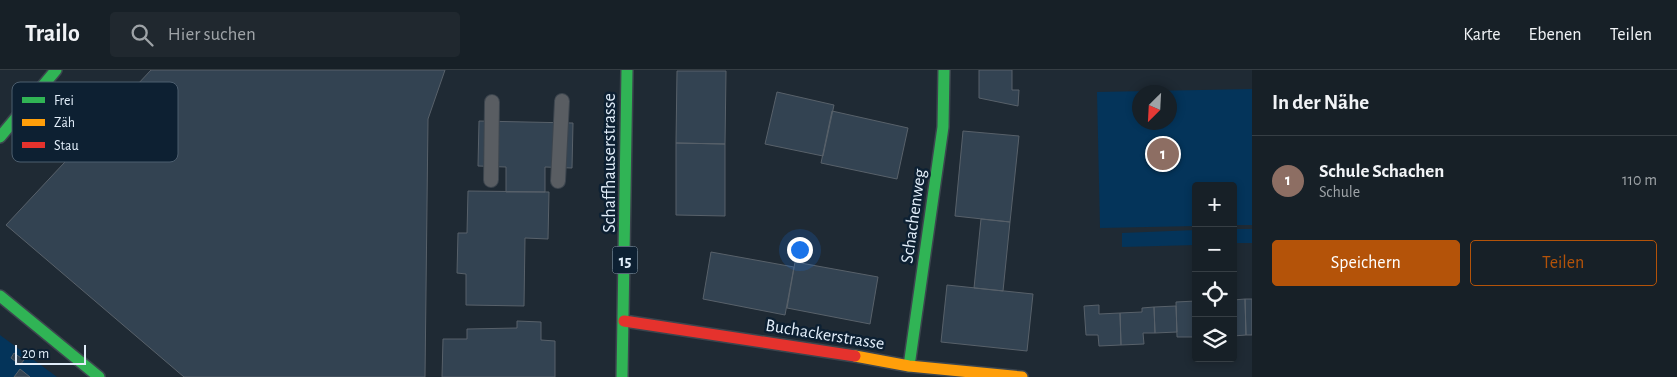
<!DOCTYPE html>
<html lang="de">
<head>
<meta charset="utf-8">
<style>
  :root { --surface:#172027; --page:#20282f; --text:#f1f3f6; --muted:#9ea3a7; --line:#363e44; --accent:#b45309 }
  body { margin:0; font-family:"Alegreya Sans",sans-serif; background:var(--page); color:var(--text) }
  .controls { position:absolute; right:15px; bottom:15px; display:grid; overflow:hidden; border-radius:5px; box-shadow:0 2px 8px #0003 }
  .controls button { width:45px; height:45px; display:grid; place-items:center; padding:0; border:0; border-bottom:1px solid var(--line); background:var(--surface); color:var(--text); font:25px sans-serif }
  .compass { position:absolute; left:1132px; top:15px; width:45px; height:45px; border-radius:50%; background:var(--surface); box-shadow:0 2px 8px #0003; rotate:204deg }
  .scale { position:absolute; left:15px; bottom:12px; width:71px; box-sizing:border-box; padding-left:5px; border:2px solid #e1edf9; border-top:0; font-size:14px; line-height:18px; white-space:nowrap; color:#e1edf9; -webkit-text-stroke:4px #0d2032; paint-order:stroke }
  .you { position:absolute; left:799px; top:179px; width:18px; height:18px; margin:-12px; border:4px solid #fff; border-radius:50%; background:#1a73e8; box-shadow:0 0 0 8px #1a73e833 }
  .badge { display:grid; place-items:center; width:32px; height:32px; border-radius:50%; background:var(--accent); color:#fff; font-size:16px; font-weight:700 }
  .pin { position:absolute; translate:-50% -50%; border:2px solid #fff; box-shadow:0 1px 5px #0006 }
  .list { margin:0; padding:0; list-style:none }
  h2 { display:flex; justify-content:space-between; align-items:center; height:65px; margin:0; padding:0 20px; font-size:21px }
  h2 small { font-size:16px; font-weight:400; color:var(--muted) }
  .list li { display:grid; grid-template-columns:32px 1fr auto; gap:15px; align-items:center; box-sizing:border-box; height:90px; padding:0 20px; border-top:1px solid var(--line) }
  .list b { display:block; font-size:19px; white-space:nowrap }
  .list p { margin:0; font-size:16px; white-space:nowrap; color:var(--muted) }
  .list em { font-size:16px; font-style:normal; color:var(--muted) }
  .actions { display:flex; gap:10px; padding:15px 20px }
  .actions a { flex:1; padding:11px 0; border:1px solid var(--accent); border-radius:5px; text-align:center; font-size:18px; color:var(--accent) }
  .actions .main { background:var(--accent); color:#fff }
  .icon { flex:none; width:28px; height:28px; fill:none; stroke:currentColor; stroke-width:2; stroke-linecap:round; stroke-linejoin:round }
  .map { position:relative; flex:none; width:1252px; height:307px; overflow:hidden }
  header { display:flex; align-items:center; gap:30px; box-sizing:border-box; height:70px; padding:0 25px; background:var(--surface); border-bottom:1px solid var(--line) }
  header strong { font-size:24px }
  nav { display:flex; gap:28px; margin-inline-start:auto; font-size:18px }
  .search { width:350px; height:45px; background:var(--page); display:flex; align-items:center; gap:12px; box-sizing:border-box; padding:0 18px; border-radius:5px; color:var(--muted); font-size:19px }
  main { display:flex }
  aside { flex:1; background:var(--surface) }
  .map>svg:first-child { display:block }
</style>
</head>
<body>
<header>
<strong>Trailo</strong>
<div class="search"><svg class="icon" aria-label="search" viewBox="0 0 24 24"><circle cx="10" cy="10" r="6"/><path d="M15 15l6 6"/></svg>Hier suchen</div>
<nav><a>Karte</a><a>Ebenen</a><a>Teilen</a></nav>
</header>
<main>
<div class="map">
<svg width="1252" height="307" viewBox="0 0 1252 307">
  <rect width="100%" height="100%" fill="#1f2a34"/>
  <path fill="#04345a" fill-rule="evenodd" d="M 1252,19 L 1252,155 L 1233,155 L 1233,116 L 1196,116 L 1196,156 L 1100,158 L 1097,22 ZM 1170,22 L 1170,52 L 1140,52 L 1140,22 Z
    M 1233,159 L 1252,159 L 1252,173 L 1233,173 Z
    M 1196,160 L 1196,175 L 1122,177 L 1122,163 Z
    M 0,265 L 57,307 L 0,307 Z"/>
  <path fill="#334352" stroke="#58616a" d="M 151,0 L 445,0 L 428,49 L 425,307 L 184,307 L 6,155 Z
    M 979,0 L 1012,0 L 1012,20 L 1019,20 L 1018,36 L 979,28 Z
    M 677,1 L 726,1 L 725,74 L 676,73 Z
    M 777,22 L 834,35 L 823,86 L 765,74 Z
    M 832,41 L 908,58 L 897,109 L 821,93 Z
    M 479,51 L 573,53 L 572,98 L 545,97 L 545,122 L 506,122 L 506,97 L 478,96 Z
    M 963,61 L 1019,66 L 1010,152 L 955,146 Z
    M 676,73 L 725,74 L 725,146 L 676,145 Z
    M 468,121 L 549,122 L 548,169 L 525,168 L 524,236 L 466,235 L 466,204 L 457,203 L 458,163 L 467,163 Z
    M 981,149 L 1010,152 L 1003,221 L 974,218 Z
    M 711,182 L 794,197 L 785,245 L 703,229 Z
    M 795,192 L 878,207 L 870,254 L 787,238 Z
    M 947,215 L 1033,224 L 1027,281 L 941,272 Z
    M 1245,229 L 1246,265 L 1233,266 L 1233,230 Z
    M 1245,229 L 1252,229 L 1252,265 L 1246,265 Z
    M 1196,231 L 1196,267 L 1177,267 L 1176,232 Z
    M 1099,235 L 1099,244 L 1120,243 L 1121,275 L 1099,276 L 1098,265 L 1086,265 L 1084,236 Z
    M 1176,236 L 1177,262 L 1155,263 L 1154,237 Z
    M 1154,237 L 1155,263 L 1143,263 L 1144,274 L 1121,275 L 1120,243 L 1142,242 L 1142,238 Z
    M 517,251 L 541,252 L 541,270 L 555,271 L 555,307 L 442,307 L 443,269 L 467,269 L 467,259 L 517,258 Z
    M 14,283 L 24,290 L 20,295 L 11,288 Z
    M 20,299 L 30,307 L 14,307 Z"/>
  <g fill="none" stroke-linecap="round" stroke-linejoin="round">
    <g stroke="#3c454e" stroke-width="16">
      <path id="lane" d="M 491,110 L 492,32
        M 558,111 L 562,31"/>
    </g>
    <g stroke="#3c454e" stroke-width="14">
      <path id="fast" d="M 0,67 L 56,0
        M 0,226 L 99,307
        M 909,296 L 943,57 L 944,0
        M 622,307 L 627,0"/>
    </g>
    <g stroke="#3c454e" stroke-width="14">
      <path id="slow" d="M 855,286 L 909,296 L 1022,307"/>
    </g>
    <g stroke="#3c454e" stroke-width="14">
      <path id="jam" d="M 624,251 L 855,286"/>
    </g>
    <use href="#lane" stroke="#595d62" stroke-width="14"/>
    <use href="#fast" stroke="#30b455" stroke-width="11"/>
    <use href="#slow" stroke="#ff9f0a" stroke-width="11"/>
    <use href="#jam" stroke="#e5322d" stroke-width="11"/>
  </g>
  <g text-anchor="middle" stroke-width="5" stroke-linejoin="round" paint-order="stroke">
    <rect fill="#0d2032" stroke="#a1b0bd" stroke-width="1" x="612.5" y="176.5" width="25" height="27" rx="4"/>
    <g font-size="16" font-weight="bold" fill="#e1edf9">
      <text x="625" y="196">15</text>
    </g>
    <g font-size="18" fill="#e1edf9" stroke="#0d2032">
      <text transform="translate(609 93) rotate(-90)" y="6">Schaffhauserstrasse</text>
      <text transform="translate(913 146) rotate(-82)" y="6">Schachenweg</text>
      <text transform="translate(825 264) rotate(9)" y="6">Buchackerstrasse</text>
    </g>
  </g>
  <rect x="12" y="12" width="166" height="80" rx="8" fill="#0d2032" stroke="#4d5e6e" stroke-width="1"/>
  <rect x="22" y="27" width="23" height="6" fill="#30b455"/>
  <rect x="22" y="49" width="23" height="7" fill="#ff9f0a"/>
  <rect x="22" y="72" width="23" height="6" fill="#e5322d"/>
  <g font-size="14" fill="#e1edf9">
    <text x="54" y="35">Frei</text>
    <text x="54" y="57">Zäh</text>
    <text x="54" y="80">Stau</text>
  </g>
</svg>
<div class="controls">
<button>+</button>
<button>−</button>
<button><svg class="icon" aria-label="locate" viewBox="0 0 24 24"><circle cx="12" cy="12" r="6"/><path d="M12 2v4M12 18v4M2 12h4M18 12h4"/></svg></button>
<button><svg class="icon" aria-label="layers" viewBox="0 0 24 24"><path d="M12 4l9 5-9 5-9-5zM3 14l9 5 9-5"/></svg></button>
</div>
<svg class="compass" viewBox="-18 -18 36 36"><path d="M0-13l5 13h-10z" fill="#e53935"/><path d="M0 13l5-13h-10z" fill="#9ea3a7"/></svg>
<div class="scale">20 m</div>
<div class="you"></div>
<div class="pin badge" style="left:1163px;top:84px;background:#8d6e63">1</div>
</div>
<aside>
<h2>In der Nähe<small></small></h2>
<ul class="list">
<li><span class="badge" style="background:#8d6e63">1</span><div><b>Schule Schachen</b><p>Schule</p></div><em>110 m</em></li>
</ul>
<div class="actions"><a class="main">Speichern</a><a>Teilen</a></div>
</aside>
</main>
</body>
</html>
